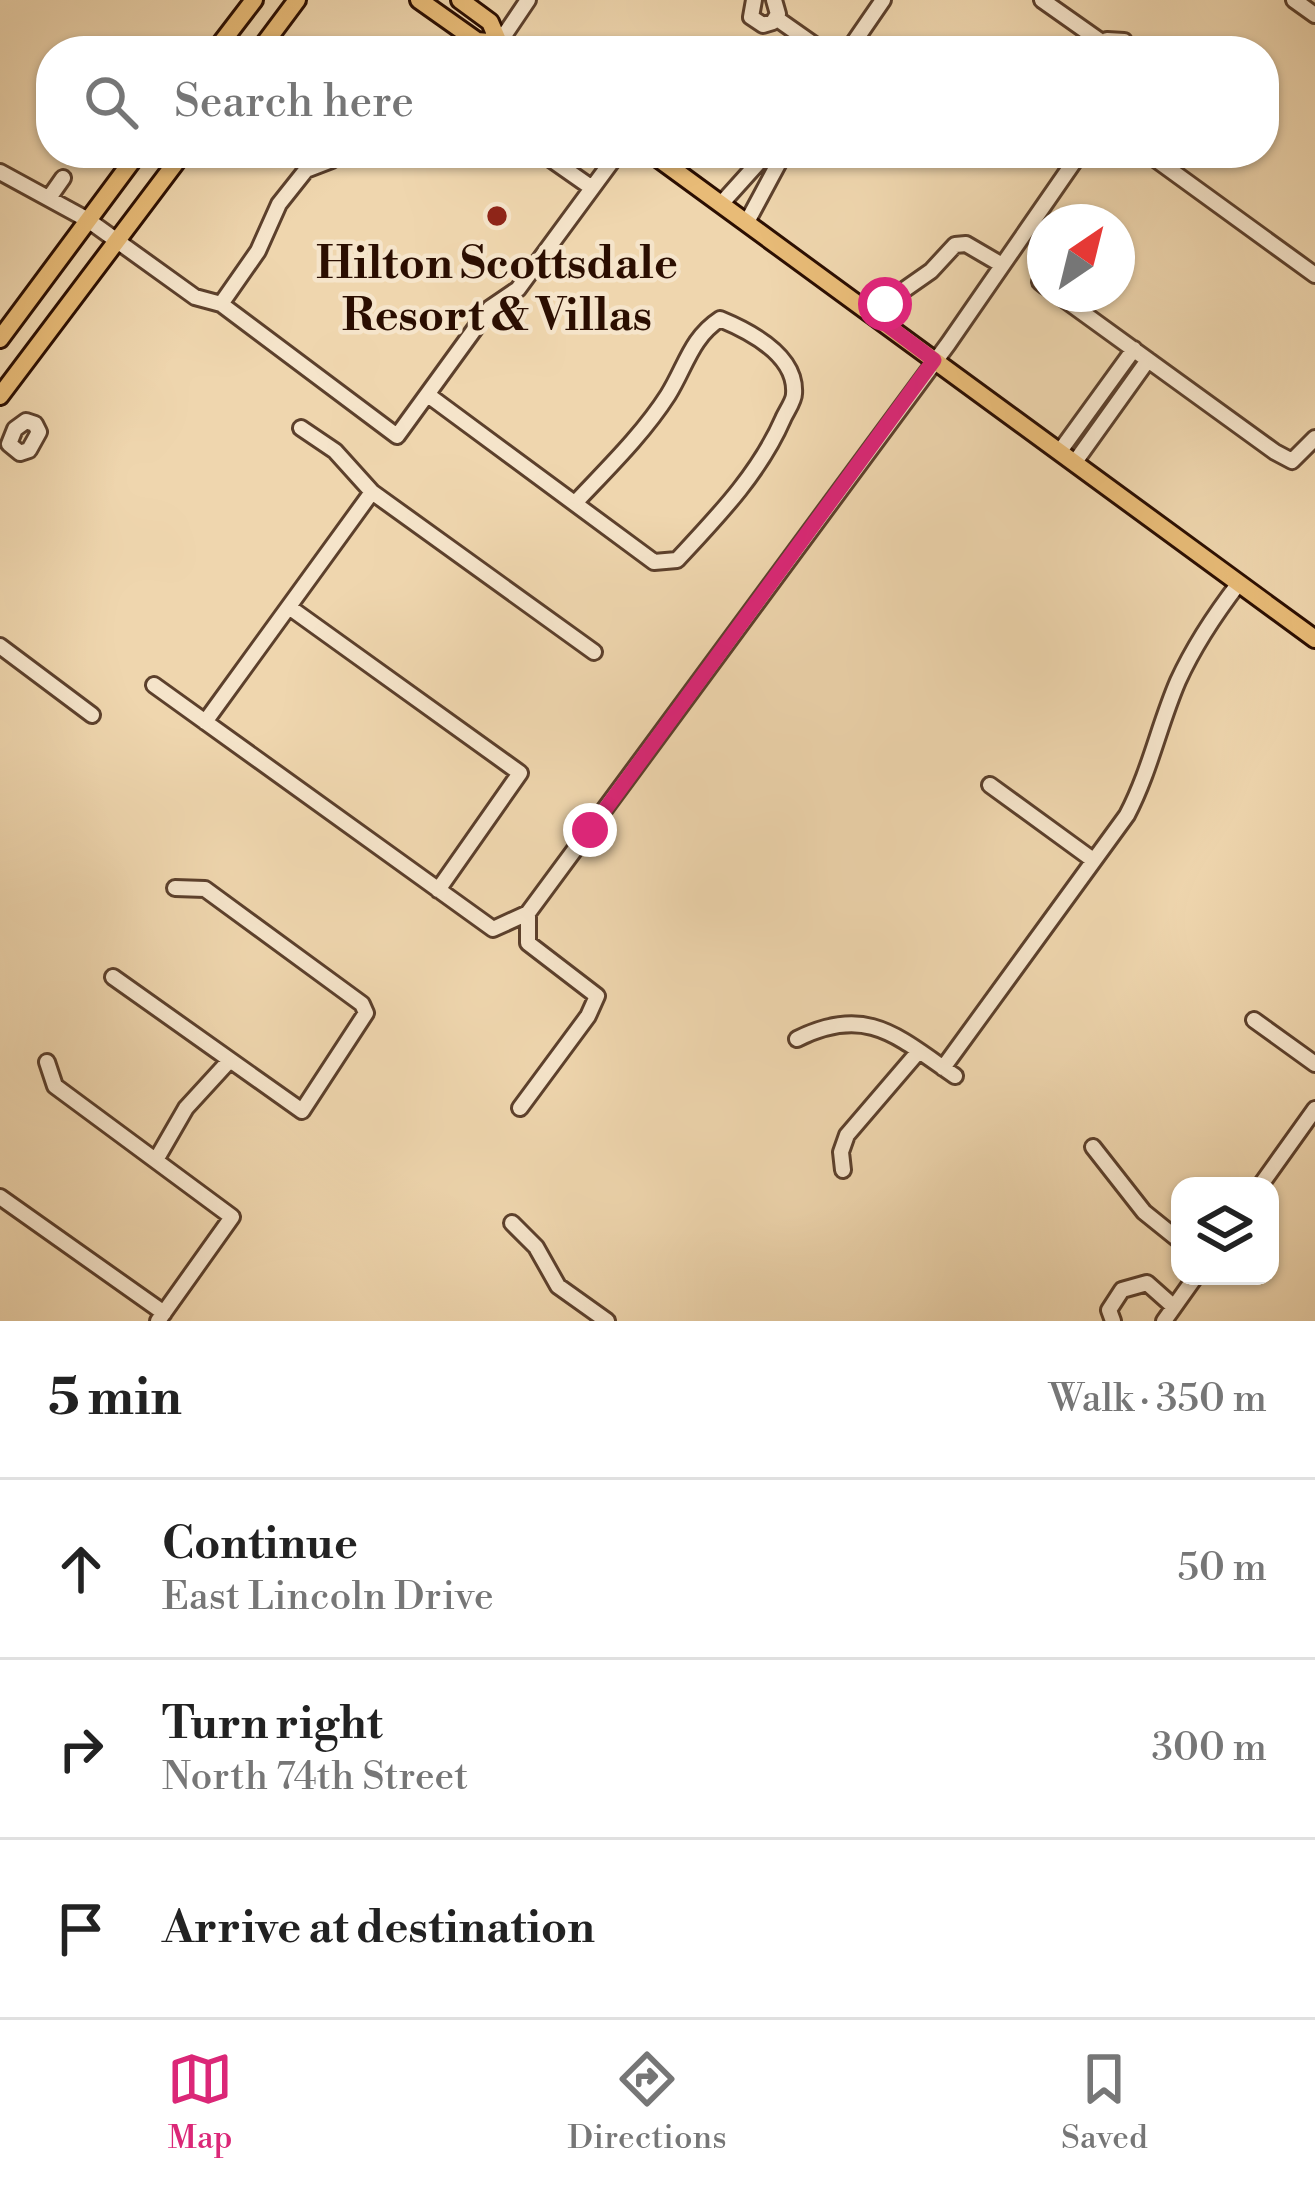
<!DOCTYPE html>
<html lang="en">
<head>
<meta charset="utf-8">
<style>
  :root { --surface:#fff; --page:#f6f6f6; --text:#222; --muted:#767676; --line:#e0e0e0; --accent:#db2777 }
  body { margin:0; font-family:"Libre Bodoni",serif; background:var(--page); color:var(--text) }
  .controls { position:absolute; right:36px; bottom:36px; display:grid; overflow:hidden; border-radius:24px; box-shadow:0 3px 9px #0004 }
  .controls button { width:108px; height:108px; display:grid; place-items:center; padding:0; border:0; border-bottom:3px solid var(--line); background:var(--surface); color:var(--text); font:60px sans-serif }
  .compass { position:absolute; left:1027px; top:204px; width:108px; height:108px; border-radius:50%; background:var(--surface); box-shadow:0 3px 9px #0004; rotate:35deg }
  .stop { position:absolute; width:36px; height:36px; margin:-27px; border:9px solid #db2777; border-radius:50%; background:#fff }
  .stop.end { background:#db2777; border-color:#fff; box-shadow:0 3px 12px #0008 }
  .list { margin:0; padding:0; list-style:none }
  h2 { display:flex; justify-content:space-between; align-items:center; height:156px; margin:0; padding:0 48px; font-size:51px }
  h2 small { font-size:39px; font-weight:400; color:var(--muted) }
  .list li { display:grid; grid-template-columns:78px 1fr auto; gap:36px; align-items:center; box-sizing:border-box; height:180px; padding:0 48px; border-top:3px solid var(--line) }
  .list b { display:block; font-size:45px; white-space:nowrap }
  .list p { margin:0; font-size:39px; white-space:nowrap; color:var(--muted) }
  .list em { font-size:39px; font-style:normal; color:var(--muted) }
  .icon { flex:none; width:66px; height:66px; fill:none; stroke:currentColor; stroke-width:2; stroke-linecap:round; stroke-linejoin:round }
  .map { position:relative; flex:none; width:1315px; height:1321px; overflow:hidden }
  .search { position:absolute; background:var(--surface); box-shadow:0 3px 9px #0004; left:36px; right:36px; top:36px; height:132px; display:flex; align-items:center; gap:30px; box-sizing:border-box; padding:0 42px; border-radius:48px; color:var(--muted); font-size:45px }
  .sheet { height:696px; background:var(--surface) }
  nav { display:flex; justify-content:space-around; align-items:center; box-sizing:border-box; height:168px; border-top:3px solid var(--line); background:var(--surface); font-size:33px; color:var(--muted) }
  nav a { display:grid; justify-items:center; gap:6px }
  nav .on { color:var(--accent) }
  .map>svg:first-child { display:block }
</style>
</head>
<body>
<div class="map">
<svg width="1315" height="1321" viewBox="0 0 1315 1321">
  <rect width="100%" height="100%" fill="#efd6ae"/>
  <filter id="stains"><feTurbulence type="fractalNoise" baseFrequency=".00167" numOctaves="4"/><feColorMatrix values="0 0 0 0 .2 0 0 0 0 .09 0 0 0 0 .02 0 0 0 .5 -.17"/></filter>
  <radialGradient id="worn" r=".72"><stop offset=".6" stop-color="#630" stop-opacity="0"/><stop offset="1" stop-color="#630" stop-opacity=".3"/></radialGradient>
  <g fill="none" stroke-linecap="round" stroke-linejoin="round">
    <g stroke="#5c402c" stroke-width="20">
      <path id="minor" d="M 754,0 L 751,17 L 763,25 L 773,22 L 778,14 L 774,0
        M 1042,0 L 1103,43
        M 1294,0 L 1315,15
        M 776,18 L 823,51
        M 499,43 L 528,0
        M 1100,50 L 1107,40 L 1124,41 L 1129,51
        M 848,51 L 883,0
        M 542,153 L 592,188
        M 1147,153 L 1315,275
        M 306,170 L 332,160
        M 0,172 L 88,220 L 195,297 L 221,304 L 397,436 L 490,308 L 518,289 L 618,153
        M 49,198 L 63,178
        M 721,204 L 767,153
        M 747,222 L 784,153
        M 1040,282 L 1045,286
        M 1057,294 L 1275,452 L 1292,461 L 1315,438
        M 221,304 L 258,251 L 279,204 L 306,170 L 312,153
        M 871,313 L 931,271 L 955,245 L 966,244 L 1002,265
        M 428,395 L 654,562 L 677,560 C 717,517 759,474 783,419 C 786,412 794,401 794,394 C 797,355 749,331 720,319 C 691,338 686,366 668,395 C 643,434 608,468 576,502
        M 26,421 L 35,424 L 39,432 L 29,450 L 20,453 L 9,444 L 15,429 Z
        M 301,428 L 335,451 L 372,492 L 594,652
        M 1060,451 L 1134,349
        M 1075,462 L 1148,360
        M 289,607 L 520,773 L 438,890
        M 0,646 L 92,715
        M 154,685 L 493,929 L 528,913 L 948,344 L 1078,156
        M 205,722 L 372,492
        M 990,785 L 1093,860
        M 113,977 L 302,1111 L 366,1013 L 362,1004 L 205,889 L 175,888
        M 1254,1020 L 1315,1064
        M 797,1039 C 867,1004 898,1037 955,1076
        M 47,1062 L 55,1086 L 232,1217 L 158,1321
        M 943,1068 L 1127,815 C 1150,771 1159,725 1178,681 C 1194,646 1216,613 1239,583
        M 520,1108 L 588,1016 L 597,996 L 528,943 L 528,913
        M 1093,1147 L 1144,1212 L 1180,1241
        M 156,1160 L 186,1108 L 230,1060
        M 843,1170 L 841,1152 L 847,1135 L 919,1051
        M 1260,1186 L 1315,1109
        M 0,1197 L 164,1313
        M 512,1223 L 536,1247 L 558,1286 L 607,1321
        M 1113,1321 L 1109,1310 L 1122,1290 L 1147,1283 L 1174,1307
        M 1164,1321 L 1196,1276"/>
    </g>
    <g stroke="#2b0e01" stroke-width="22">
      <path id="major" d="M 419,0 L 477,41 L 499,43
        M 460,0 L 490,22 L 499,43 L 510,51
        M 215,51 L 254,0
        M 259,51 L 297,0
        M 651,153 L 1315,639
        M 0,339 L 138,153
        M 0,396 L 183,153"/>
    </g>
    <use href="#minor" stroke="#f5e4ca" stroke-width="14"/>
    <use href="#major" stroke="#e8bb77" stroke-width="16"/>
  </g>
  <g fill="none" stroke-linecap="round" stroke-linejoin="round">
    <path stroke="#db2777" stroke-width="15" d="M 590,830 L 934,360 L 871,313 L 885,304"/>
  </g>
  <circle fill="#8f2418" stroke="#f5e4ca" stroke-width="4.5" cx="497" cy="216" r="12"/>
  <g text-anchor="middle" stroke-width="9" stroke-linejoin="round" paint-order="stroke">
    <g font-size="45" font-weight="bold" fill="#2b0e01" stroke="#f5e4ca">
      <text x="497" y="278">Hilton Scottsdale<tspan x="497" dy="52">Resort &amp; Villas</tspan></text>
    </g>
  </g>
  <rect width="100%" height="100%" filter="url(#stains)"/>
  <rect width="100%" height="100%" fill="url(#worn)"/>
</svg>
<div class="controls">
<button><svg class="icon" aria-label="layers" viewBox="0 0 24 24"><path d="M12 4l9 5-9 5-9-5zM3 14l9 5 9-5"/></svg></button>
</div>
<svg class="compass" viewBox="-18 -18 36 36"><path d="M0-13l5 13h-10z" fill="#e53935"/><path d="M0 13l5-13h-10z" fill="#767676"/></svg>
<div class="stop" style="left:885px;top:304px"></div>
<div class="stop end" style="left:590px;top:830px"></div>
<div class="search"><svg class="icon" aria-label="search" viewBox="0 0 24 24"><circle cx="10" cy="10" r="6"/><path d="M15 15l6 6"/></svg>Search here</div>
</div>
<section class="sheet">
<h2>5 min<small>Walk · 350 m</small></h2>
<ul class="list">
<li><svg class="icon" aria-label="ahead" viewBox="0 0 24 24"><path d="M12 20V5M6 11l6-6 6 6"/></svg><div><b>Continue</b><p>East Lincoln Drive</p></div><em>50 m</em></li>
<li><svg class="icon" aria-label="right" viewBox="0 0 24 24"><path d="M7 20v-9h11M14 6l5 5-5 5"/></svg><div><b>Turn right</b><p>North 74th Street</p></div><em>300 m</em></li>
<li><svg class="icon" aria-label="arrive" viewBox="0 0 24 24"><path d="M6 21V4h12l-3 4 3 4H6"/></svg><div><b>Arrive at destination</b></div></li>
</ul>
</section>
<nav>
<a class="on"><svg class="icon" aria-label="map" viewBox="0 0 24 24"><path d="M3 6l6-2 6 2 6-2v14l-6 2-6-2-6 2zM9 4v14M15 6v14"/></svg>Map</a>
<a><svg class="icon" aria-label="directions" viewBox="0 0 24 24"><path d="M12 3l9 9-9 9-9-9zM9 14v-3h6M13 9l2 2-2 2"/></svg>Directions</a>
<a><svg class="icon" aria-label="saved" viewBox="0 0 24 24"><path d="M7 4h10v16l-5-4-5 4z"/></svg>Saved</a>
</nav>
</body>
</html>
